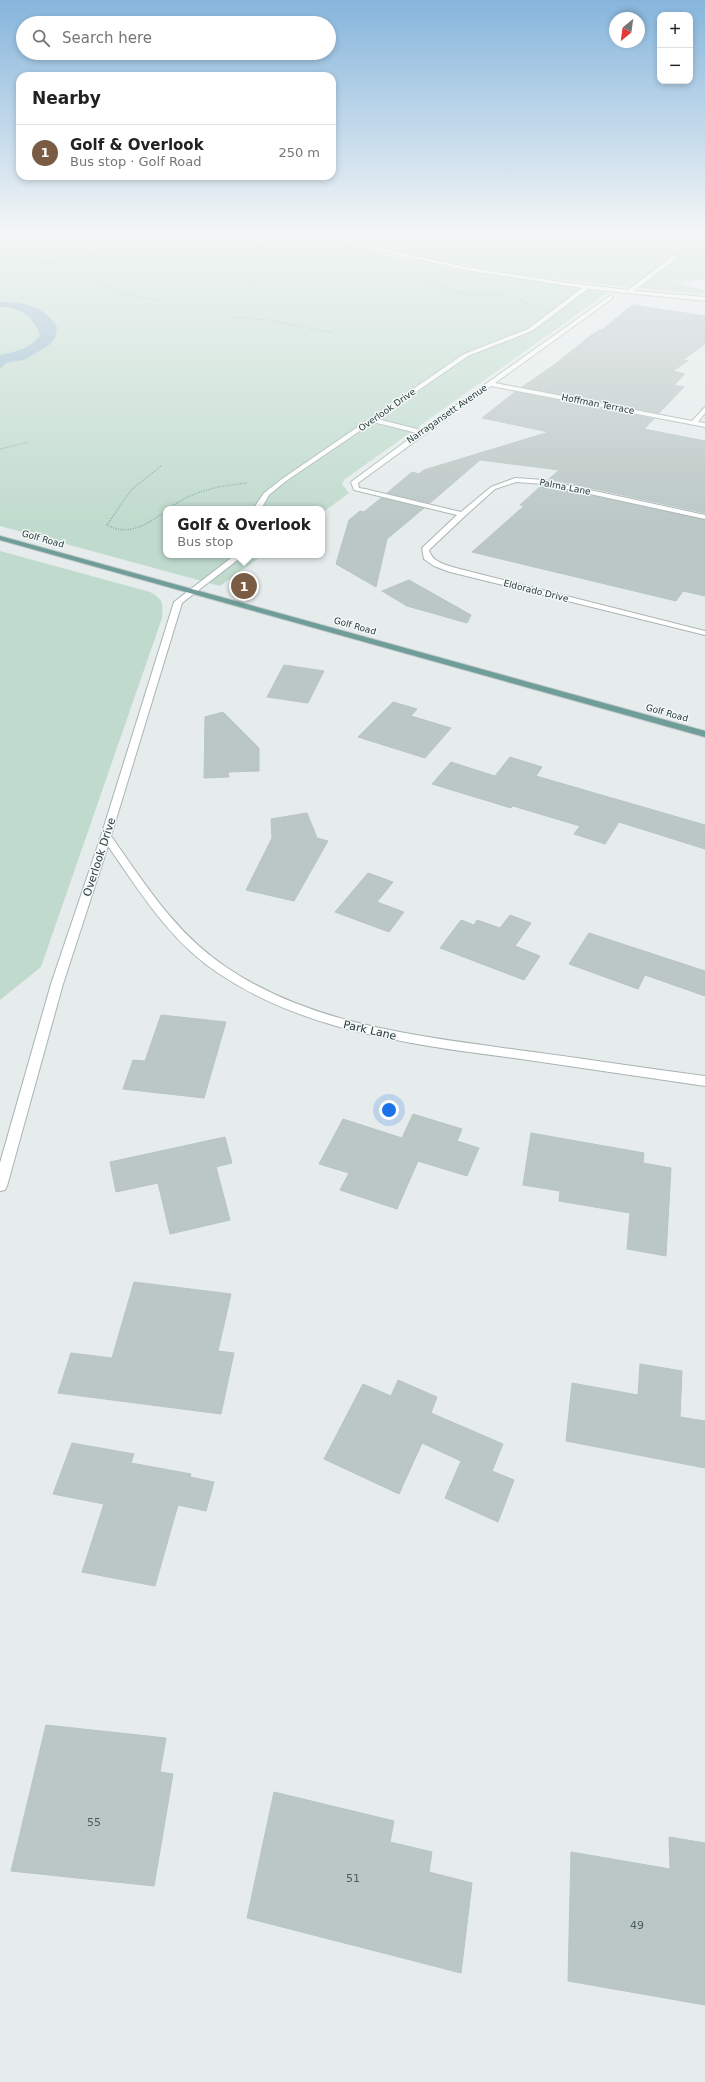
<!DOCTYPE html>
<html lang="en">
<head>
<meta charset="utf-8">
<style>
  :root { --surface:#fff; --page:#f2f2f2; --text:#222; --muted:#767676; --line:#e0e0e0; --accent:#795c43 }
  body { margin:0; font-family:"DejaVu Sans",sans-serif; background:var(--page); color:var(--text) }
  .controls { position:absolute; right:12px; top:12px; display:grid; overflow:hidden; border-radius:8px; box-shadow:0 2px 6px #0003 }
  .controls button { width:36px; height:36px; display:grid; place-items:center; padding:0; border:0; border-bottom:1px solid var(--line); background:var(--surface); color:var(--text); font:20px sans-serif }
  .compass { position:absolute; left:609px; top:12px; width:36px; height:36px; border-radius:50%; background:var(--surface); box-shadow:0 2px 6px #0003; rotate:209deg }
  .you { position:absolute; left:389px; top:1110px; width:14px; height:14px; margin:-10px; border:3px solid #fff; border-radius:50%; background:#1a73e8; box-shadow:0 0 0 6px #1a73e833 }
  .badge { display:grid; place-items:center; width:26px; height:26px; border-radius:50%; background:var(--accent); color:#fff; font-size:13px; font-weight:700 }
  .pin { position:absolute; translate:-50% -50%; border:2px solid #fff; box-shadow:0 1px 4px #0006 }
  .popup { position:absolute; left:163px; top:506px; width:162px; height:52px; box-sizing:border-box; display:grid; place-content:center; border-radius:8px; background:var(--surface); filter:drop-shadow(0 1px 3px #0005); font-size:13px; white-space:nowrap; color:var(--muted) }
  .popup b { font-size:15px; color:var(--text) }
  .popup::after { content:''; position:absolute; left:50%; top:100%; margin-left:-8px; border:8px solid transparent; border-top-color:var(--surface) }
  .list { margin:0; padding:0; list-style:none }
  h2 { display:flex; justify-content:space-between; align-items:center; height:52px; margin:0; padding:0 16px; font-size:17px }
  h2 small { font-size:13px; font-weight:400; color:var(--muted) }
  .list li { display:grid; grid-template-columns:26px 1fr auto; gap:12px; align-items:center; box-sizing:border-box; height:56px; padding:0 16px; border-top:1px solid var(--line) }
  .list b { display:block; font-size:15px; white-space:nowrap }
  .list p { margin:0; font-size:13px; white-space:nowrap; color:var(--muted) }
  .list em { font-size:13px; font-style:normal; color:var(--muted) }
  .icon { flex:none; width:22px; height:22px; fill:none; stroke:currentColor; stroke-width:2; stroke-linecap:round; stroke-linejoin:round }
  .map { position:relative; flex:none; width:705px; height:2082px; overflow:hidden }
  .search { position:absolute; background:var(--surface); box-shadow:0 2px 6px #0003; left:16px; top:16px; width:320px; height:44px; display:flex; align-items:center; gap:10px; box-sizing:border-box; padding:0 14px; border-radius:22px; color:var(--muted); font-size:15px }
  .panel { position:absolute; background:var(--surface); box-shadow:0 2px 6px #0003; left:16px; top:72px; width:320px; height:108px; border-radius:12px }
  .map>svg:first-child { display:block }
</style>
</head>
<body>
<div class="map">
<svg width="705" height="2082" viewBox="0 0 705 2082">
  <rect width="100%" height="100%" fill="#e5eceb"/>
  <path fill="#c0dbcd" d="M 0,233 L 309,233 L 385,255 L 452,269 L 607,293 L 345,479 L 342,484 L 349,493 L 322,513 L 322,509 L 166,509 L 166,555 L 263,555 L 220,586 L 0,526 Z
    M 334,233 L 705,233 L 705,279 L 676,283 L 705,290 L 705,294 C 584,284 450,271 334,233 Z
    M 0,551 L 150,592 C 164,600 163,603 162,618 L 41,967 L 0,1000 Z"/>
  <path fill="#93b7cb" d="M 0,302 C 23,302 45,306 57,327 L 55,338 L 48,346 L 24,360 L 6,363 L 0,369 L 0,355 C 15,352 32,348 40,335 C 33,316 20,307 0,307 Z"/>
  <path fill="#bac7c4" stroke="#b8c5c3" d="M 632,305 L 705,316 L 705,344 L 683,360 L 688,361 L 673,371 L 685,374 L 674,385 L 684,387 L 659,413 L 522,387 L 554,365 L 590,336 L 599,330 L 602,330 Z
    M 515,392 L 654,419 L 644,429 L 705,441 L 705,513 L 549,479 L 559,470 L 480,460 L 430,503 L 387,493 L 412,472 L 419,474 L 424,470 L 549,432 L 482,418 Z
    M 542,485 L 705,520 L 705,596 L 683,591 L 676,601 L 472,552 L 524,506 L 520,505 Z
    M 381,498 L 424,508 L 387,539 L 376,587 L 336,564 L 349,520 L 360,511 L 364,512 Z
    M 409,580 L 471,615 L 467,623 L 407,606 L 382,591 Z
    M 284,665 L 324,671 L 308,703 L 267,697 Z
    M 393,702 L 417,709 L 411,716 L 451,728 L 425,758 L 358,737 Z
    M 223,712 L 259,748 L 259,771 L 228,772 L 229,777 L 204,778 L 205,717 Z
    M 510,757 L 542,767 L 536,776 L 705,825 L 705,849 L 619,822 L 605,844 L 574,834 L 580,826 L 513,806 L 511,808 L 432,784 L 451,762 L 495,776 Z
    M 307,813 L 317,838 L 328,841 L 294,901 L 246,890 L 272,838 L 271,819 Z
    M 368,873 L 393,882 L 377,902 L 404,912 L 389,932 L 335,912 Z
    M 510,915 L 531,923 L 515,946 L 540,956 L 524,980 L 440,948 L 461,920 L 474,925 L 477,920 L 500,928 Z
    M 589,933 L 705,971 L 705,996 L 645,975 L 638,989 L 569,964 Z
    M 161,1015 L 226,1022 L 204,1098 L 123,1089 L 133,1060 L 145,1061 Z
    M 413,1114 L 462,1129 L 457,1141 L 479,1148 L 467,1176 L 418,1161 L 397,1209 L 340,1190 L 349,1173 L 319,1164 L 343,1119 L 402,1138 Z
    M 531,1133 L 644,1153 L 643,1163 L 671,1168 L 666,1256 L 627,1249 L 630,1213 L 559,1201 L 560,1191 L 523,1185 Z
    M 225,1137 L 232,1163 L 216,1167 L 230,1220 L 170,1234 L 158,1183 L 116,1192 L 110,1162 Z
    M 134,1282 L 231,1294 L 218,1351 L 234,1353 L 221,1414 L 58,1393 L 71,1353 L 112,1358 Z
    M 640,1364 L 682,1371 L 680,1417 L 705,1421 L 705,1468 L 566,1441 L 572,1383 L 638,1395 Z
    M 398,1380 L 437,1397 L 431,1413 L 503,1444 L 492,1471 L 514,1480 L 498,1522 L 445,1498 L 461,1461 L 422,1443 L 399,1494 L 324,1459 L 363,1384 L 391,1396 Z
    M 72,1443 L 134,1454 L 131,1463 L 191,1474 L 190,1477 L 214,1482 L 206,1511 L 178,1505 L 155,1586 L 82,1572 L 104,1504 L 53,1494 Z
    M 46,1725 L 166,1738 L 160,1772 L 173,1774 L 154,1886 L 11,1871 Z
    M 274,1792 L 394,1821 L 390,1842 L 432,1852 L 429,1872 L 472,1883 L 461,1973 L 247,1918 Z
    M 669,1837 L 705,1843 L 705,2005 L 568,1981 L 571,1852 L 670,1869 Z"/>
  <g fill="none" stroke-linecap="round" stroke-linejoin="round">
    <g stroke="#a8b4b3" stroke-width="2">
      <path id="minor" d="M 321,233 L 329,233 L 371,246 L 465,267 L 561,282 L 628,290 L 673,256 L 677,256 L 677,258 L 634,291 L 705,297 L 705,301 L 588,289 L 532,331 L 468,356 L 377,419 L 421,430 L 611,295 L 613,298 L 495,383 L 692,421 L 705,407 L 705,413 L 698,422 L 705,423 L 705,427 L 491,386 L 358,483 L 359,488 L 365,489 L 461,512 L 491,487 L 515,478 L 544,480 L 705,515 L 705,519 L 544,484 L 516,482 L 495,489 L 465,516 L 429,550 C 432,562 446,565 456,568 L 705,631 L 705,635 L 450,572 L 434,566 L 424,559 L 422,548 L 457,515 L 354,490 L 351,482 L 417,433 L 373,422 L 286,481 L 269,495 L 261,509 L 253,509 L 264,493 L 282,479 L 464,354 L 528,329 L 582,288 L 465,270 L 368,248 Z
        M 235,555 L 244,555 L 182,603 L 111,836 C 145,884 176,934 226,967 C 311,1025 418,1036 518,1050 C 580,1058 643,1068 705,1076 L 705,1086 C 644,1077 582,1068 521,1059 C 417,1045 307,1033 218,973 C 170,941 140,892 108,846 L 63,984 L 7,1186 L 5,1190 L 0,1191 L 0,1163 L 51,984 L 101,836 L 174,602 Z"/>
    </g>
    <g stroke="#c2c8c8" stroke-width="2">
      <path id="major" d="M 0,536 L 705,731 L 705,737 L 0,540 Z"/>
    </g>
    <path stroke="#89aca9" stroke-width="1" stroke-dasharray="1 1.5" stroke-linecap="butt" d="M 186,233 L 276,250
      M 689,249 L 705,238
      M 43,264 L 86,258 L 107,248 L 82,233
      M 0,265 C 28,265 59,261 87,269 C 96,272 100,281 108,286 C 124,296 144,298 162,300
      M 427,277 C 458,306 500,285 534,307
      M 232,317 L 268,320 L 333,333"/>
    <path stroke="#89aca9" stroke-width="1.5" stroke-dasharray="1 1.5" stroke-linecap="butt" d="M 0,449 L 29,442
      M 161,466 L 131,490 L 107,525 C 128,537 148,524 166,511
      M 168,509 C 192,491 218,486 247,483"/>
    <use href="#minor" fill="#fff" fill-rule="evenodd"/>
    <use href="#major" fill="#6e9d9a" fill-rule="evenodd"/>
  </g>
  <linearGradient id="sky" x2="0" y2="1"><stop stop-color="#86b5dc"/><stop offset="0.44" stop-color="#f3f6f6"/><stop offset="1" stop-color="#f3f6f6" stop-opacity="0"/></linearGradient>
  <rect width="705" height="525" fill="url(#sky)"/>
  <g text-anchor="middle" stroke-width="3" stroke-linejoin="round" paint-order="stroke">
    <g font-size="9" fill="#263c3b" stroke="#f5f9f8">
      <text transform="translate(598 404) rotate(11)" y="3">Hoffman Terrace</text>
      <text transform="translate(387 410) rotate(-35)" y="3">Overlook Drive</text>
      <text transform="translate(447 414) rotate(-35)" y="3">Narragansett Avenue</text>
      <text transform="translate(565 487) rotate(11)" y="3">Palma Lane</text>
      <text transform="translate(43 539) rotate(16)" y="3">Golf Road</text>
      <text transform="translate(536 591) rotate(14)" y="3">Eldorado Drive</text>
      <text transform="translate(355 626) rotate(16)" y="3">Golf Road</text>
      <text transform="translate(667 713) rotate(16)" y="3">Golf Road</text>
    </g>
    <g font-size="11" fill="#263c3b" stroke="#f5f9f8">
      <text transform="translate(99 857) rotate(-72)" y="4">Overlook Drive</text>
      <text transform="translate(370 1030) rotate(13)" y="4">Park Lane</text>
    </g>
    <g font-size="11" fill="#4b5f5d">
      <text x="94" y="1826">55</text>
      <text x="353" y="1882">51</text>
      <text x="637" y="1929">49</text>
    </g>
  </g>
</svg>
<div class="controls">
<button>+</button>
<button>−</button>
</div>
<svg class="compass" viewBox="-18 -18 36 36"><path d="M0-13l5 13h-10z" fill="#e53935"/><path d="M0 13l5-13h-10z" fill="#767676"/></svg>
<div class="you"></div>
<div class="pin badge" style="left:244px;top:586px">1</div>
<div class="popup"><b>Golf &amp; Overlook</b>Bus stop</div>
<div class="search"><svg class="icon" aria-label="search" viewBox="0 0 24 24"><circle cx="10" cy="10" r="6"/><path d="M15 15l6 6"/></svg>Search here</div>
<section class="panel">
<h2>Nearby<small></small></h2>
<ul class="list">
<li><span class="badge">1</span><div><b>Golf &amp; Overlook</b><p>Bus stop · Golf Road</p></div><em>250 m</em></li>
</ul>
</section>
</div>
</body>
</html>
